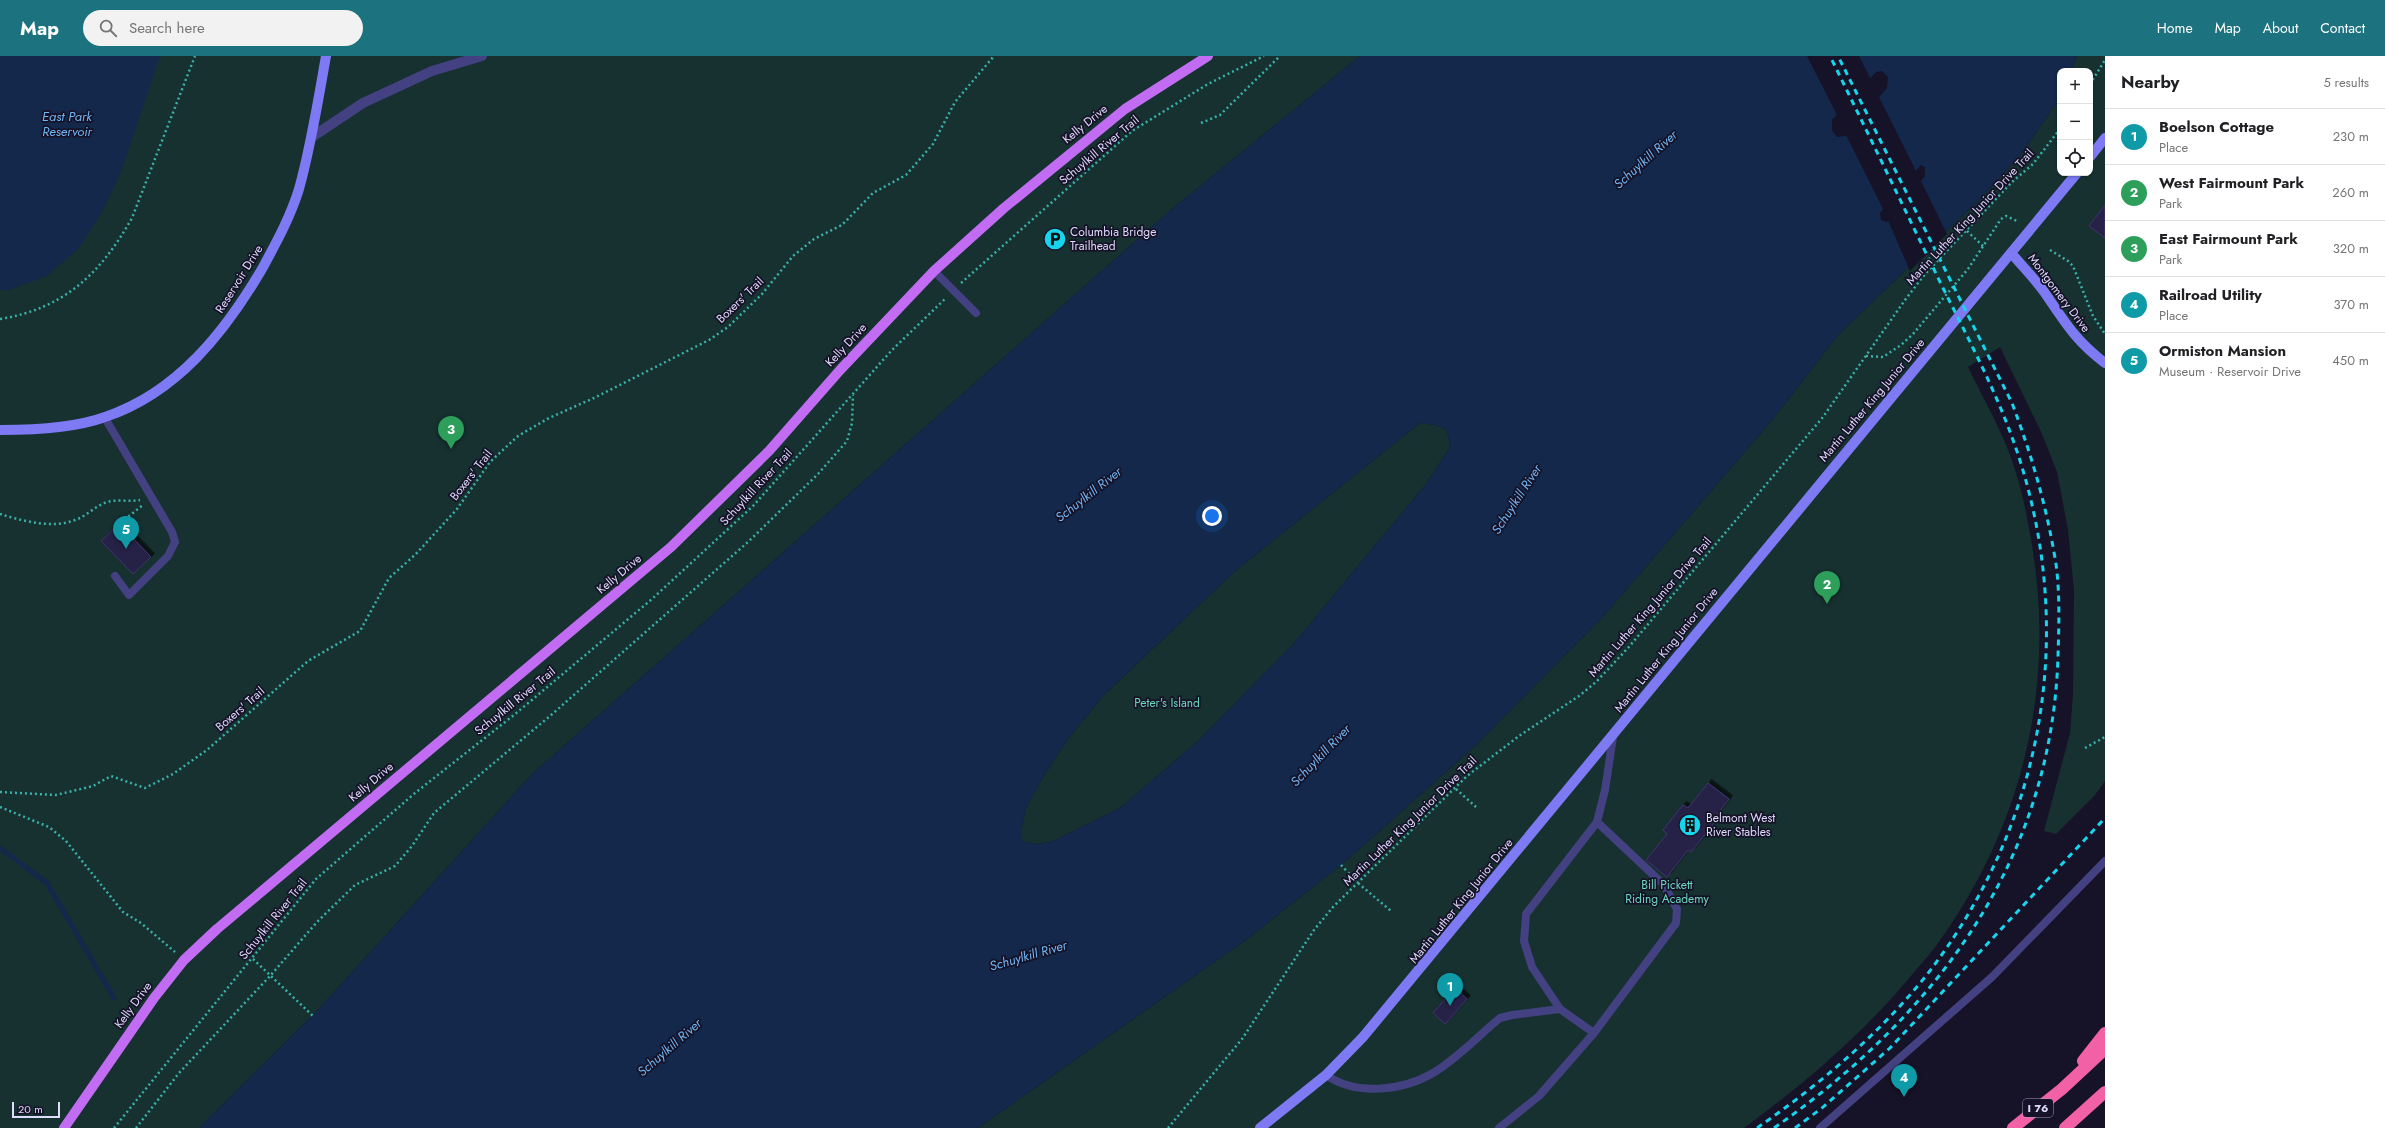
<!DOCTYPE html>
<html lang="en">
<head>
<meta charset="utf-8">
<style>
  :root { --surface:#fff; --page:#f2f2f2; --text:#202124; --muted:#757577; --line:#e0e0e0; --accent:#1c727e }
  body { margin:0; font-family:Jost,sans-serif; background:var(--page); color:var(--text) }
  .controls { position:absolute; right:12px; top:12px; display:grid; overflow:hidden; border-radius:8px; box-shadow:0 1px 3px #0004 }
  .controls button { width:36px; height:36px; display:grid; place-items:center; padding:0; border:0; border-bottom:1px solid var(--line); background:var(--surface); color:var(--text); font:20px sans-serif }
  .scale { position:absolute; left:12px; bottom:10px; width:48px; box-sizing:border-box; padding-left:4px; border:2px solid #dfdbfc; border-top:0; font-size:11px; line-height:14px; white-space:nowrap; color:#dfdbfc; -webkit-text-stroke:3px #161227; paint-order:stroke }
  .you { position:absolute; left:1212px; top:460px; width:14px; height:14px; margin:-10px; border:3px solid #fff; border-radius:50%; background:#1a73e8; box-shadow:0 0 0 6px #1a73e833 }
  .badge { display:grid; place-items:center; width:26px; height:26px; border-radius:50%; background:var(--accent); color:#fff; font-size:13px; font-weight:700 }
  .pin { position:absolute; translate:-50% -33px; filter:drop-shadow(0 1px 2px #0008) }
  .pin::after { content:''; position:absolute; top:21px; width:14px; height:12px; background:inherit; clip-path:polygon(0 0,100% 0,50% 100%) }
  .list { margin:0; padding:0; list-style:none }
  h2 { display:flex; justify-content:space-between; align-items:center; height:52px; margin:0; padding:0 16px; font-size:17px }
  h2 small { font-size:13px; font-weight:400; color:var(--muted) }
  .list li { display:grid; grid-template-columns:26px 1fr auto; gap:12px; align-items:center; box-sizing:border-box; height:56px; padding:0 16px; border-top:1px solid var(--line) }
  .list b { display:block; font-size:15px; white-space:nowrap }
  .list p { margin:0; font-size:13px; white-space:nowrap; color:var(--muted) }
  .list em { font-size:13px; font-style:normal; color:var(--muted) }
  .icon { flex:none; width:22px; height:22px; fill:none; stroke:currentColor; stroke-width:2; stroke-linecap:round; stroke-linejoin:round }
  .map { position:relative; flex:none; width:2105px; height:1072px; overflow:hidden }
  header { display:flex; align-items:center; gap:24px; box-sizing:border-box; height:56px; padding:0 20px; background:var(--accent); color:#fff }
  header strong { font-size:19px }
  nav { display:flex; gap:22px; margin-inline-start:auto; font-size:14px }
  .search { width:280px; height:36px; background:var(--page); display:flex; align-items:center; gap:10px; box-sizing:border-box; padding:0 14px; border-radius:22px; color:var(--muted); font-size:15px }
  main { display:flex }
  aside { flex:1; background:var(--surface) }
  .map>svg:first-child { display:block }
</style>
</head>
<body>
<header>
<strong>Map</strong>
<div class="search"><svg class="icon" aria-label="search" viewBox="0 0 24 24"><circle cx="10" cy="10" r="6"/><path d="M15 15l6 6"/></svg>Search here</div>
<nav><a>Home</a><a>Map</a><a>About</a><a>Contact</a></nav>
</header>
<main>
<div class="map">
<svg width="2105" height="1072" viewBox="0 0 2105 1072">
  <defs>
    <filter id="shadow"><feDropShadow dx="3.5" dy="-3.5" stdDeviation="0" flood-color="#0009"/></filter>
  </defs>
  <rect width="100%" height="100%" fill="#161227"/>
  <path fill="#163130" d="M 0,0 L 1360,0 L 1172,153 L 532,718 L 316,956 L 199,1072 L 0,1072 Z
    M 2077,0 L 2105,0 L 2105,725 L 2095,739 L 2056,778 L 2044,775 L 2070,677 L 2073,638 L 2074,534 L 2068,474 L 2057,416 L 2042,378 L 2000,291 L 1968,311 C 1982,340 1999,369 2010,399 C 2021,428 2027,459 2032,489 C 2056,632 2022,772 1936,890 C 1930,898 1923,906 1916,914 C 1867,974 1807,1026 1744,1072 L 978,1072 L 1250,881 L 1347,804 L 1475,690 L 1601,563 L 1773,363 L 1838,279 L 1982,141 L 2019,101 L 2060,42 L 2060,117 L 2090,117 L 2090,15 L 2071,15 Z
    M 1420,367 L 1436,369 L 1447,374 L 1450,391 L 1426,428 L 1295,586 L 1197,686 L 1120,752 L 1051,786 L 1035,788 L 1025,786 L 1021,783 L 1021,773 L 1026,752 L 1043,721 L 1068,683 L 1103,640 L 1234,516 Z"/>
  <path fill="#13284a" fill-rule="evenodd" d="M 0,0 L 160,0 L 121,116 L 101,158 L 79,192 L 47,220 L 8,234 L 0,234 Z
    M 1360,0 L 2077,0 L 2071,15 L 2060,15 L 2060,42 L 2019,101 L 1982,141 L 1838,279 L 1773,363 L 1601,563 L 1475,690 L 1347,804 L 1250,881 L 978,1072 L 199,1072 L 316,956 L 532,718 L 1172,153 ZM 1882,15 L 1888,21 L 1887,32 L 1845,80 L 1837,81 L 1832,74 L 1832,64 L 1876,16 ZM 1921,109 L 1925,111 L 1925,120 L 1887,166 L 1881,164 L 1880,157 ZM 1420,367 L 1435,369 L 1447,374 L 1450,391 L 1426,428 L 1295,586 L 1197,686 L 1120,752 L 1051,786 L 1035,788 L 1025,786 L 1021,783 L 1021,773 L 1026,752 L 1043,721 L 1068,683 L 1103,640 L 1234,516 Z"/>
  <path fill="#161227" d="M 1807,0 L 1859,0 L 1871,24 L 1838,61 Z
    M 1878,39 L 1917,117 L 1884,155 L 1845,77 Z
    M 1920,123 L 1947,178 L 1910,215 L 1887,162 Z"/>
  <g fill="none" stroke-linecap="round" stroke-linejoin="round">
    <path stroke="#13284a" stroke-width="5" d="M 0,792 L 47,827 L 114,942"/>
  </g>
  <path fill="#282047" stroke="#403471" filter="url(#shadow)" d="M 2105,149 L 2105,182 L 2089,170 Z
    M 119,468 L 151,501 L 133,518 L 101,485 Z
    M 1708,727 L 1729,743 L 1715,761 L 1717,763 L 1691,796 L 1688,794 L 1667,821 L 1646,804 L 1667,778 L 1663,774 L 1683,749 L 1688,752 Z
    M 1455,932 L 1467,943 L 1445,968 L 1433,957 Z"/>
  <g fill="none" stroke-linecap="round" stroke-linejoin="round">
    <path stroke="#3ab1ab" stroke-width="2.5" stroke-dasharray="2 3" stroke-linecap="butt" d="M 2090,28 L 2105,4
      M 1201,67 L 1220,59 L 1280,0
      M 1967,175 L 1983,190
      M 2050,194 L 2068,205 L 2073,210 L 2093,260 L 2105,278
      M 961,227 L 1132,75 L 1208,28 L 1264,0
      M 0,263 C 64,253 101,217 132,162 L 195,0
      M 1866,300 L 1883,301 L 1901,289 L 1913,278 L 1968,213 L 2001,163 L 2006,160 L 2017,165
      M 0,458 C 23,465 52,473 75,464 C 87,460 95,450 107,446 C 118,443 129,446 140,444
      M 122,468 L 124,464 L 143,449
      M 2085,692 L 2105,681
      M 1456,733 L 1476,751
      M 0,736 L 56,739 L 93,730 L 111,720 L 145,732 L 173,718 L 207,694 L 308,605 L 360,575 L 389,522 L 416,498 L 457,453 L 490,406 L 518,380 L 549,362 L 594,342 L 709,284 L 728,271 L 762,238 L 793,200 L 814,183 L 842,169 L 873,137 L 906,119 L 933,88 L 955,46 L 994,0
      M 0,751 L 49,771 L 66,785 L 123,856 L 141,867 L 175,896
      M 1341,809 L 1358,827 L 1391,855
      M 253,903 L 313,960
      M 114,1072 L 316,823 L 415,737 L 514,659 L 652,543 L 753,450 L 892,294 L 946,242
      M 136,1072 L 179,1017 L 270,920 L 317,866 L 355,829 L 395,810 L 412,790 L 434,757 L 550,660 L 748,486 L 818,418 L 847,385 L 852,367 L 853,339
      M 1168,1072 L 1242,983 L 1314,874 L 1333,851 L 1467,720 L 1519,680 L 1579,640 L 1596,626 L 1628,592 L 1823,361 L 1905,244 L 1925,218 L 2012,126 L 2033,108 L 2060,73"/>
    <path stroke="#444182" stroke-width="8" d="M 934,215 L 976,257
      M 105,362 L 172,476 L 175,486 L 168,500 L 129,539 L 115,520
      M 1597,766 L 1664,829 L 1677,853 L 1676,867 L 1594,977 L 1560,953 L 1532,911 L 1524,885 L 1526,858 L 1597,766 L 1605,734 L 1613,681
      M 1326,1019 C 1356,1040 1402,1035 1433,1017 C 1457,1003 1478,980 1500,962 L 1512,959 L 1560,953
      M 1499,1072 L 1539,1040 L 1594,977
      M 1820,1072 L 1992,921 L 2105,805"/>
    <path stroke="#444182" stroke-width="10" d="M 312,81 L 363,47 L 432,15 L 482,0"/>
    <path stroke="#7e7af4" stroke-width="10" d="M 2090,101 L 2105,82
      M 2012,198 C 2024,212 2037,225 2047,240 C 2066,268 2077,286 2105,307
      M 0,374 C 32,374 75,372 105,361 C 177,337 225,276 262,213 C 276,187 290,162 299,133 C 311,90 318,45 326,0
      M 1260,1072 L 1326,1019 L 1363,981 L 2077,117"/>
    <path stroke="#c16cf3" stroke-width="10" d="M 64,1072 L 154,942 L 184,904 L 217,873 L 671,491 L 769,395 L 841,313 L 934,215 L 1004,152 L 1125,53 L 1208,0"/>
    <path stroke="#f260a5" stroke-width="12" d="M 2083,1005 L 2105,977
      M 2013,1072 L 2062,1033 L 2105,993
      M 2065,1072 L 2105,1036"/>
    <path stroke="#17d5ec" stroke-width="3" stroke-dasharray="6 5" stroke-linecap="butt" d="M 1757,1072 C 1819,1029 1882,976 1929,916 C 2041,770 2075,587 2022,411 C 2003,348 1972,290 1943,232 C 1905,154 1868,77 1830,0
      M 1774,1072 C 1936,959 2052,804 2058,600 C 2059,569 2060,538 2056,508 C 2047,452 2032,400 2012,347 L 1838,0
      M 1795,1072 L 1822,1052 L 1890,992 L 2105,762"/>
  </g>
  <defs>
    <g id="parking-disc" transform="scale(1.15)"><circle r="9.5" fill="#17d5ec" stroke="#161227"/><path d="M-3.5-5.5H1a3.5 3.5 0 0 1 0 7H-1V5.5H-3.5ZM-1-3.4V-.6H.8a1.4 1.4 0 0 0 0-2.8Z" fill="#111"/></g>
    <g id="building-disc" transform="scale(1.15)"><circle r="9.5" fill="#17d5ec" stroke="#161227"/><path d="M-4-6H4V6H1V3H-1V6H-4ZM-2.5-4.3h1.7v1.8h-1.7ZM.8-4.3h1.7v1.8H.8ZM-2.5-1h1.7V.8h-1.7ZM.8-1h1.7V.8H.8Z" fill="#111"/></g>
  </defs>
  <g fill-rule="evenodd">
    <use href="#parking-disc" x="1055" y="183"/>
    <use href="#building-disc" x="1690" y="769"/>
  </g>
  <g text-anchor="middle" stroke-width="3.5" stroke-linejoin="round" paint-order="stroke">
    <rect fill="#161227" stroke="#a39fbc" stroke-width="1" x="2023" y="1043" width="30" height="18" rx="3"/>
    <g font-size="11" font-weight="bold" fill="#dfdbfc">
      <text x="2038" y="1056">I 76</text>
    </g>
    <g font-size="12" fill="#dfdbfc" stroke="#161227">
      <text transform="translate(1085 68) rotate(-39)" y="4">Kelly Drive</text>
      <text transform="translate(1099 94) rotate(-40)" y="4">Schuylkill River Trail</text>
      <text transform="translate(1970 161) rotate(-47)" y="4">Martin Luther King Junior Drive Trail</text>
      <text transform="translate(239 223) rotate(-58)" y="4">Reservoir Drive</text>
      <text transform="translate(2059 237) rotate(53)" y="4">Montgomery Drive</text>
      <text transform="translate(740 244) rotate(-44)" y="4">Boxers' Trail</text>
      <text transform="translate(846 289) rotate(-47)" y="4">Kelly Drive</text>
      <text transform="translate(1872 344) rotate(-50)" y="4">Martin Luther King Junior Drive</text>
      <text transform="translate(471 419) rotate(-52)" y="4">Boxers' Trail</text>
      <text transform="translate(756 431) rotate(-47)" y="4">Schuylkill River Trail</text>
      <text transform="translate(619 518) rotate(-40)" y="4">Kelly Drive</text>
      <text transform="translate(1650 551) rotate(-49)" y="4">Martin Luther King Junior Drive Trail</text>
      <text transform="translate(1666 594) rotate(-51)" y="4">Martin Luther King Junior Drive</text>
      <text transform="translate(515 645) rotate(-39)" y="4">Schuylkill River Trail</text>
      <text transform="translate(240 653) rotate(-41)" y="4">Boxers' Trail</text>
      <text transform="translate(371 726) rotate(-40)" y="4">Kelly Drive</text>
      <text transform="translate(1410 765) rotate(-44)" y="4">Martin Luther King Junior Drive Trail</text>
      <text transform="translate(1461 845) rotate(-51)" y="4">Martin Luther King Junior Drive</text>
      <text transform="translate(273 863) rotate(-51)" y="4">Schuylkill River Trail</text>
      <text transform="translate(133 949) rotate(-54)" y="4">Kelly Drive</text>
    </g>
    <g font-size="12" fill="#dfdbfc" stroke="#161227" text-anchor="start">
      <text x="1070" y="180">Columbia Bridge<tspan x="1070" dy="14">Trailhead</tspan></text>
      <text x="1706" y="766">Belmont West<tspan x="1706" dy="14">River Stables</tspan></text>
    </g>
    <g font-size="12" fill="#6cd7bd" stroke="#161227">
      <text x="1167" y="651">Peter's Island</text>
      <text x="1667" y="833">Bill Pickett<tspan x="1667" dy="14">Riding Academy</tspan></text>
    </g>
    <g font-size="13" font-style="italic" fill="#72b7f4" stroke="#161227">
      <text x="67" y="65">East Park<tspan x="67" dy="15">Reservoir</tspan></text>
      <text transform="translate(1645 103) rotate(-42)" y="5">Schuylkill River</text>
      <text transform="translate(1088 438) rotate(-38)" y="5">Schuylkill River</text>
      <text transform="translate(1516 443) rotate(-57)" y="5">Schuylkill River</text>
      <text transform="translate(1320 699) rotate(-46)" y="5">Schuylkill River</text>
      <text transform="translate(1028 899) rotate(-16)" y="5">Schuylkill River</text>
      <text transform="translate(669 991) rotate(-41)" y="5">Schuylkill River</text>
    </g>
  </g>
</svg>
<div class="controls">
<button>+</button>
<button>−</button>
<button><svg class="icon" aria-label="locate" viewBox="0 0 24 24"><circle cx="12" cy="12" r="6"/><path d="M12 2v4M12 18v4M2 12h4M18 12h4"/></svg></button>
</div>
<div class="scale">20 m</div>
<div class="you"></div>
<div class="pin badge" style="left:1450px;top:950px;background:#0f9aa8">1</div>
<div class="pin badge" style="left:1827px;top:548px;background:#2e9e5b">2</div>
<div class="pin badge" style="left:451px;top:393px;background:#2e9e5b">3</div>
<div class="pin badge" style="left:1904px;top:1041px;background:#0f9aa8">4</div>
<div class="pin badge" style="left:126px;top:493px;background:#0f9aa8">5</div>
</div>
<aside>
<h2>Nearby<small>5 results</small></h2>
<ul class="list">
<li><span class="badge" style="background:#0f9aa8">1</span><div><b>Boelson Cottage</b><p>Place</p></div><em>230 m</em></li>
<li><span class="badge" style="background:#2e9e5b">2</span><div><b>West Fairmount Park</b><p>Park</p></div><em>260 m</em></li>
<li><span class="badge" style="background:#2e9e5b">3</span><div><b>East Fairmount Park</b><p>Park</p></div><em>320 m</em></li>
<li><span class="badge" style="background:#0f9aa8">4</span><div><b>Railroad Utility</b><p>Place</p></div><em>370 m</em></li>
<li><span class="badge" style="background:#0f9aa8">5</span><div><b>Ormiston Mansion</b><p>Museum · Reservoir Drive</p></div><em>450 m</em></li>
</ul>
</aside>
</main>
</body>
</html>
